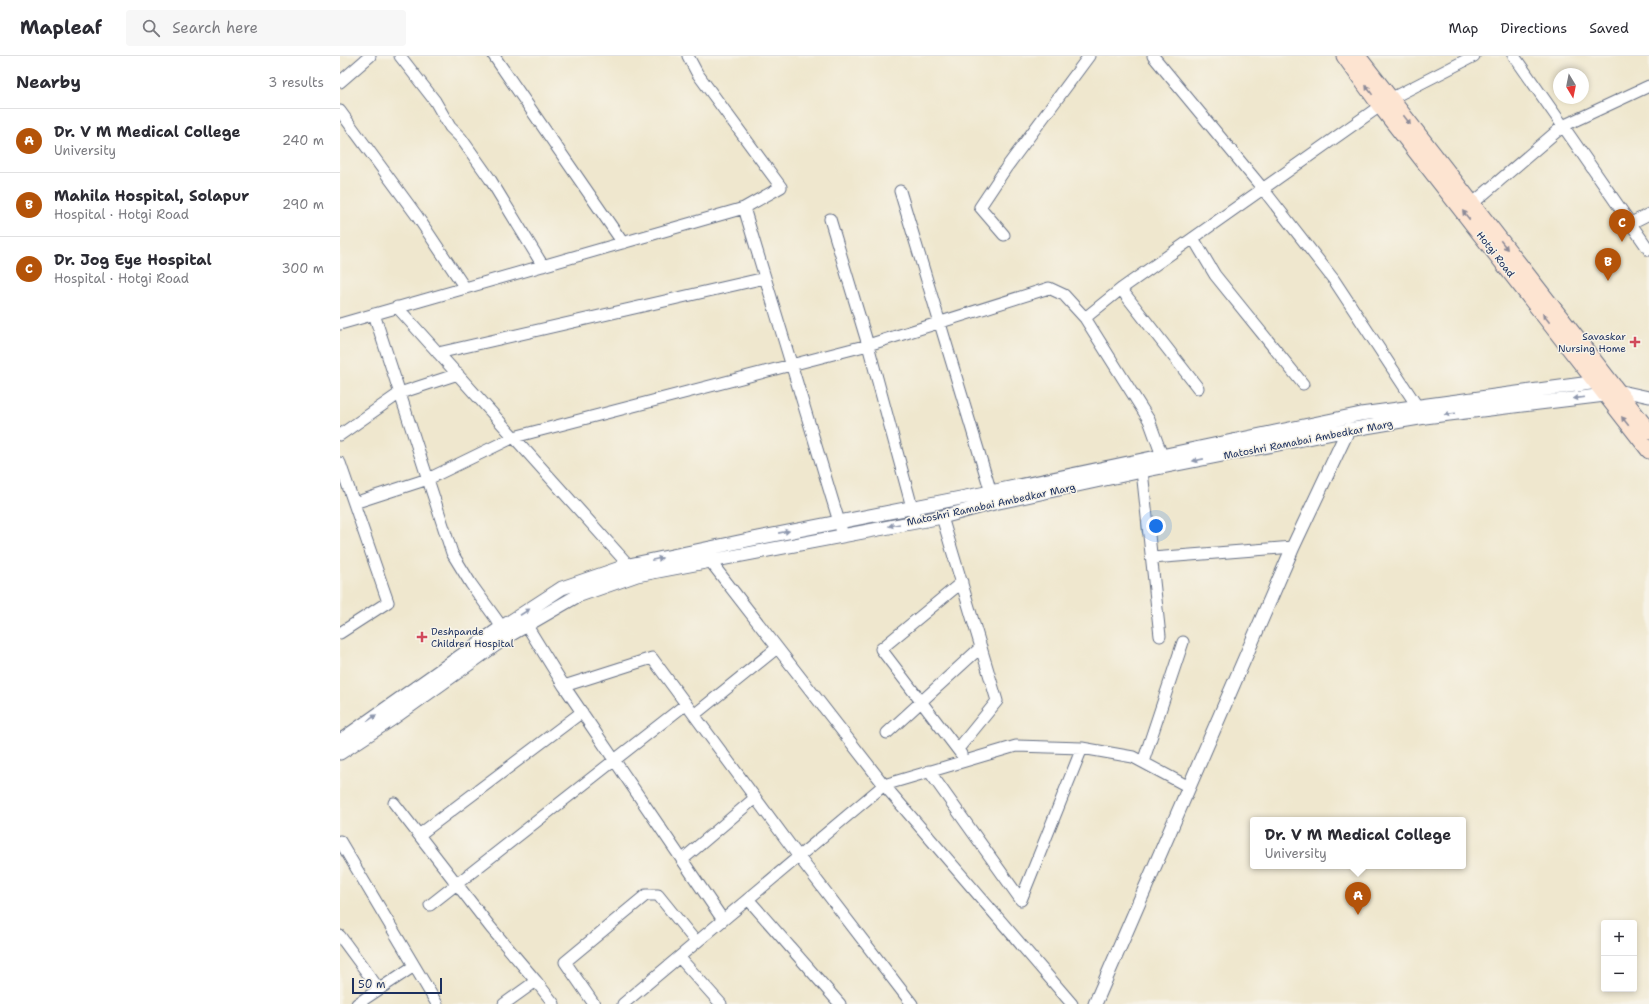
<!DOCTYPE html>
<html lang="en">
<head>
<meta charset="utf-8">
<style>
  :root { --surface:#fff; --page:#f7f7f7; --text:#2b2b33; --muted:#7c7c81; --line:#e1e1e2; --accent:#b45309 }
  body { margin:0; font-family:"Shantell Sans",sans-serif; background:var(--page); color:var(--text) }
  .controls { position:absolute; right:12px; bottom:12px; display:grid; overflow:hidden; border-radius:4px; box-shadow:0 2px 6px #0003 }
  .controls button { width:36px; height:36px; display:grid; place-items:center; padding:0; border:0; border-bottom:1px solid var(--line); background:var(--surface); color:var(--text); font:20px sans-serif }
  .compass { position:absolute; left:1213px; top:12px; width:36px; height:36px; border-radius:50%; background:var(--surface); box-shadow:0 2px 6px #0003; rotate:170deg }
  .scale { position:absolute; left:12px; bottom:10px; width:90px; box-sizing:border-box; padding-left:4px; border:2px solid #1b2f5e; border-top:0; font-size:11px; line-height:14px; white-space:nowrap; color:#1b2f5e; -webkit-text-stroke:3px #f7f3e8; paint-order:stroke }
  .you { position:absolute; left:816px; top:470px; width:14px; height:14px; margin:-10px; border:3px solid #fff; border-radius:50%; background:#1a73e8; box-shadow:0 0 0 6px #1a73e833 }
  .badge { display:grid; place-items:center; width:26px; height:26px; border-radius:50%; background:var(--accent); color:#fff; font-size:13px; font-weight:700 }
  .pin { position:absolute; translate:-50% -33px; filter:drop-shadow(0 1px 2px #0008) }
  .pin::after { content:''; position:absolute; top:21px; width:14px; height:12px; background:inherit; clip-path:polygon(0 0,100% 0,50% 100%) }
  .popup { position:absolute; left:910px; top:761px; width:216px; height:52px; box-sizing:border-box; display:grid; place-content:center; border-radius:4px; background:var(--surface); filter:drop-shadow(0 1px 3px #0005); font-size:13px; white-space:nowrap; color:var(--muted) }
  .popup b { font-size:15px; color:var(--text) }
  .popup::after { content:''; position:absolute; left:50%; top:100%; margin-left:-8px; border:8px solid transparent; border-top-color:var(--surface) }
  .list { margin:0; padding:0; list-style:none }
  h2 { display:flex; justify-content:space-between; align-items:center; height:52px; margin:0; padding:0 16px; font-size:17px }
  h2 small { font-size:13px; font-weight:400; color:var(--muted) }
  .list li { display:grid; grid-template-columns:26px 1fr auto; gap:12px; align-items:center; box-sizing:border-box; height:64px; padding:0 16px; border-top:1px solid var(--line) }
  .list b { display:block; font-size:15px; white-space:nowrap }
  .list p { margin:0; font-size:13px; white-space:nowrap; color:var(--muted) }
  .list em { font-size:13px; font-style:normal; color:var(--muted) }
  .icon { flex:none; width:22px; height:22px; fill:none; stroke:currentColor; stroke-width:2; stroke-linecap:round; stroke-linejoin:round }
  .map { position:relative; flex:none; width:1309px; height:948px; overflow:hidden }
  header { display:flex; align-items:center; gap:24px; box-sizing:border-box; height:56px; padding:0 20px; background:var(--surface); border-bottom:1px solid var(--line) }
  header strong { font-size:19px }
  nav { display:flex; gap:22px; margin-inline-start:auto; font-size:14px }
  .search { width:280px; height:36px; background:var(--page); display:flex; align-items:center; gap:10px; box-sizing:border-box; padding:0 14px; border-radius:4px; color:var(--muted); font-size:15px }
  main { display:flex }
  aside { flex:1; background:var(--surface) }
  .map>svg:first-child { display:block }
</style>
</head>
<body>
<header>
<strong>Mapleaf</strong>
<div class="search"><svg class="icon" aria-label="search" viewBox="0 0 24 24"><circle cx="10" cy="10" r="6"/><path d="M15 15l6 6"/></svg>Search here</div>
<nav><a>Map</a><a>Directions</a><a>Saved</a></nav>
</header>
<main>
<aside>
<h2>Nearby<small>3 results</small></h2>
<ul class="list">
<li><span class="badge">A</span><div><b>Dr. V M Medical College</b><p>University</p></div><em>240 m</em></li>
<li><span class="badge">B</span><div><b>Mahila Hospital, Solapur</b><p>Hospital · Hotgi Road</p></div><em>290 m</em></li>
<li><span class="badge">C</span><div><b>Dr. Jog Eye Hospital</b><p>Hospital · Hotgi Road</p></div><em>300 m</em></li>
</ul>
</aside>
<div class="map">
<svg width="1309" height="948" viewBox="0 0 1309 948">
  <rect width="100%" height="100%" fill="#f7f3e8"/>
  <filter id="ink" filterUnits="userSpaceOnUse"><feTurbulence type="fractalNoise" baseFrequency=".025" numOctaves="2"/><feDisplacementMap in="SourceGraphic" scale="8" xChannelSelector="R" yChannelSelector="G"/><feConvolveMatrix kernelMatrix="1 2 1 2 8 2 1 2 1" color-interpolation-filters="sRGB"/></filter>
  <filter id="wash" filterUnits="userSpaceOnUse"><feTurbulence type="fractalNoise" baseFrequency=".012" numOctaves="4" result="noise"/><feDisplacementMap in="SourceGraphic" scale="16" xChannelSelector="R" yChannelSelector="G"/><feGaussianBlur stdDeviation="0.9" result="paint"/><feColorMatrix in="noise" values="0 0 0 0 0 0 0 0 0 0 0 0 0 0 0 0 0 1.4 0 .05"/><feComposite in="paint" operator="in"/></filter>
  <g filter="url(#wash)">
    <rect width="100%" height="100%" fill="#efe7ce"/>
  </g>
  <g filter="url(#ink)">
    <g fill="none" stroke-linecap="round" stroke-linejoin="round">
      <g stroke="#656f85" stroke-width="13">
        <path id="minor" d="M 60,0 L 95,45 L 110,71 L 121,82 L 150,123 L 203,210
          M 154,0 L 283,187
          M 813,0 L 923,133 L 994,224 L 1081,356
          M 0,26 L 30,0
          M 1309,30 L 1223,70 L 1309,194
          M 0,55 L 77,160 L 125,232
          M 560,135 L 653,443
          M 1132,148 L 1223,70 L 1174,0
          M 404,152 L 503,479
          M 490,163 L 528,289 L 576,466
          M 1291,167 L 1309,158
          M 664,179 L 640,151 L 666,112 L 749,0
          M 853,182 L 875,219 L 963,328
          M 781,233 L 858,332
          M 57,251 L 293,514
          M 34,258 L 112,497 L 131,528 L 167,578
          M 0,268 L 404,152 L 441,131 L 357,17 L 348,0
          M 98,297 L 425,222
          M 1277,334 L 1309,341
          M 0,379 L 60,337 L 118,318
          M 0,407 L 48,546 L 0,577
          M 825,408 L 809,364 L 745,262 L 781,233 L 1050,43 L 1134,0
          M 802,415 L 820,580
          M 14,447 L 88,423 L 174,381 L 528,289 L 709,232 L 724,239 L 745,262
          M 602,461 L 657,645 L 618,693
          M 812,502 L 953,491
          M 370,505 L 544,729 L 732,948
          M 187,570 L 224,630 L 312,602 L 459,801 L 572,948
          M 224,630 L 383,864
          M 354,659 L 437,592
          M 547,677 L 641,591
          M 621,698 L 541,593 L 622,526
          M 803,706 L 843,586
          M 589,715 L 681,844 L 742,692
          M 54,747 L 151,872 L 196,925
          M 79,779 L 242,656
          M 0,785 L 97,948
          M 342,804 L 415,742
          M 408,843 L 500,948
          M 90,849 L 346,648
          M 0,880 L 39,933
          M 339,901 L 381,948
          M 17,948 L 74,910
          M 164,948 L 196,925 L 214,948
          M 254,948 L 225,906 L 306,839 L 318,839 L 356,886
          M 283,948 L 544,729 L 676,690 L 742,692 L 793,701 L 849,731"/>
      </g>
      <g stroke="#656f85" stroke-width="15">
        <path id="tertiary" d="M 0,685 L 162,571 L 222,532 L 289,509 L 413,483 L 651,436 L 1021,358 L 1265,325
          M 0,697 L 52,663 L 168,580 L 237,540 L 297,519 L 602,461 L 654,447 L 802,415 L 1008,374 L 1085,361 L 1265,339 L 1274,335
          M 755,948 L 953,491 L 1008,374"/>
      </g>
      <g stroke="#656f85" stroke-width="17">
        <path id="secondary" d="M 1004,0 L 1040,50 L 1309,395
          M 1018,0 L 1309,375"/>
      </g>
      <use href="#minor" stroke="#fff" stroke-width="11"/>
      <use href="#tertiary" stroke="#fff" stroke-width="13"/>
      <use href="#secondary" stroke="#fde4d1" stroke-width="15"/>
    </g>
    <defs><path id="oneway-solid" d="M-6-.8H1V-3.2L6.5 0L1 3.2V.8H-6Z"/></defs>
    <g fill="#8c8a98">
      <use href="#oneway-solid" transform="translate(1029 34) rotate(-126)"/>
      <use href="#oneway-solid" transform="translate(1067 64) rotate(53)"/>
      <use href="#oneway-solid" transform="translate(1126 159) rotate(-128)"/>
      <use href="#oneway-solid" transform="translate(1164 189) rotate(52)"/>
      <use href="#oneway-solid" transform="translate(1206 262) rotate(-127)"/>
      <use href="#oneway-solid" transform="translate(1285 365) rotate(-128)"/>
    </g>
    <g fill="#8d97ae">
      <use href="#oneway-solid" transform="translate(1239 342) rotate(173)"/>
      <use href="#oneway-solid" transform="translate(1110 358) rotate(173)"/>
      <use href="#oneway-solid" transform="translate(858 404) rotate(169)"/>
      <use href="#oneway-solid" transform="translate(554 469) rotate(170)"/>
      <use href="#oneway-solid" transform="translate(444 476) rotate(-11)"/>
      <use href="#oneway-solid" transform="translate(317 503) rotate(-12)"/>
      <use href="#oneway-solid" transform="translate(185 556) rotate(-33)"/>
      <use href="#oneway-solid" transform="translate(32 662) rotate(-35)"/>
    </g>
  </g>
  <g fill="#d1495b" stroke="#f7f3e8" stroke-width="1.5">
    <path d="M1293 280h4v4h4v4h-4v4h-4v-4h-4v-4h4z"/>
    <path d="M80 575h4v4h4v4h-4v4h-4v-4h-4v-4h4z"/>
  </g>
  <g text-anchor="middle" stroke-width="3" stroke-linejoin="round" paint-order="stroke">
    <g font-size="10" fill="#1b2f5e" stroke="#f7f3e8">
      <text transform="translate(1156 198) rotate(52)" y="4">Hotgi Road</text>
      <text transform="translate(968 383) rotate(-11)" y="4">Matoshri Ramabai Ambedkar Marg</text>
      <text transform="translate(651 448) rotate(-12)" y="4">Matoshri Ramabai Ambedkar Marg</text>
    </g>
    <g font-size="10" fill="#1b2f5e" stroke="#f7f3e8" text-anchor="end">
      <text x="1286" y="284">Savaskar<tspan x="1286" dy="12">Nursing Home</tspan></text>
      <text x="91" y="579" text-anchor="start">Deshpande<tspan x="91" dy="12">Children Hospital</tspan></text>
    </g>
  </g>
</svg>
<div class="controls">
<button>+</button>
<button>−</button>
</div>
<svg class="compass" viewBox="-18 -18 36 36"><path d="M0-13l5 13h-10z" fill="#e53935"/><path d="M0 13l5-13h-10z" fill="#7c7c81"/></svg>
<div class="scale">50 m</div>
<div class="you"></div>
<div class="pin badge" style="left:1018px;top:859px">A</div>
<div class="popup"><b>Dr. V M Medical College</b>University</div>
<div class="pin badge" style="left:1268px;top:225px">B</div>
<div class="pin badge" style="left:1282px;top:186px">C</div>
</div>
</main>
</body>
</html>
